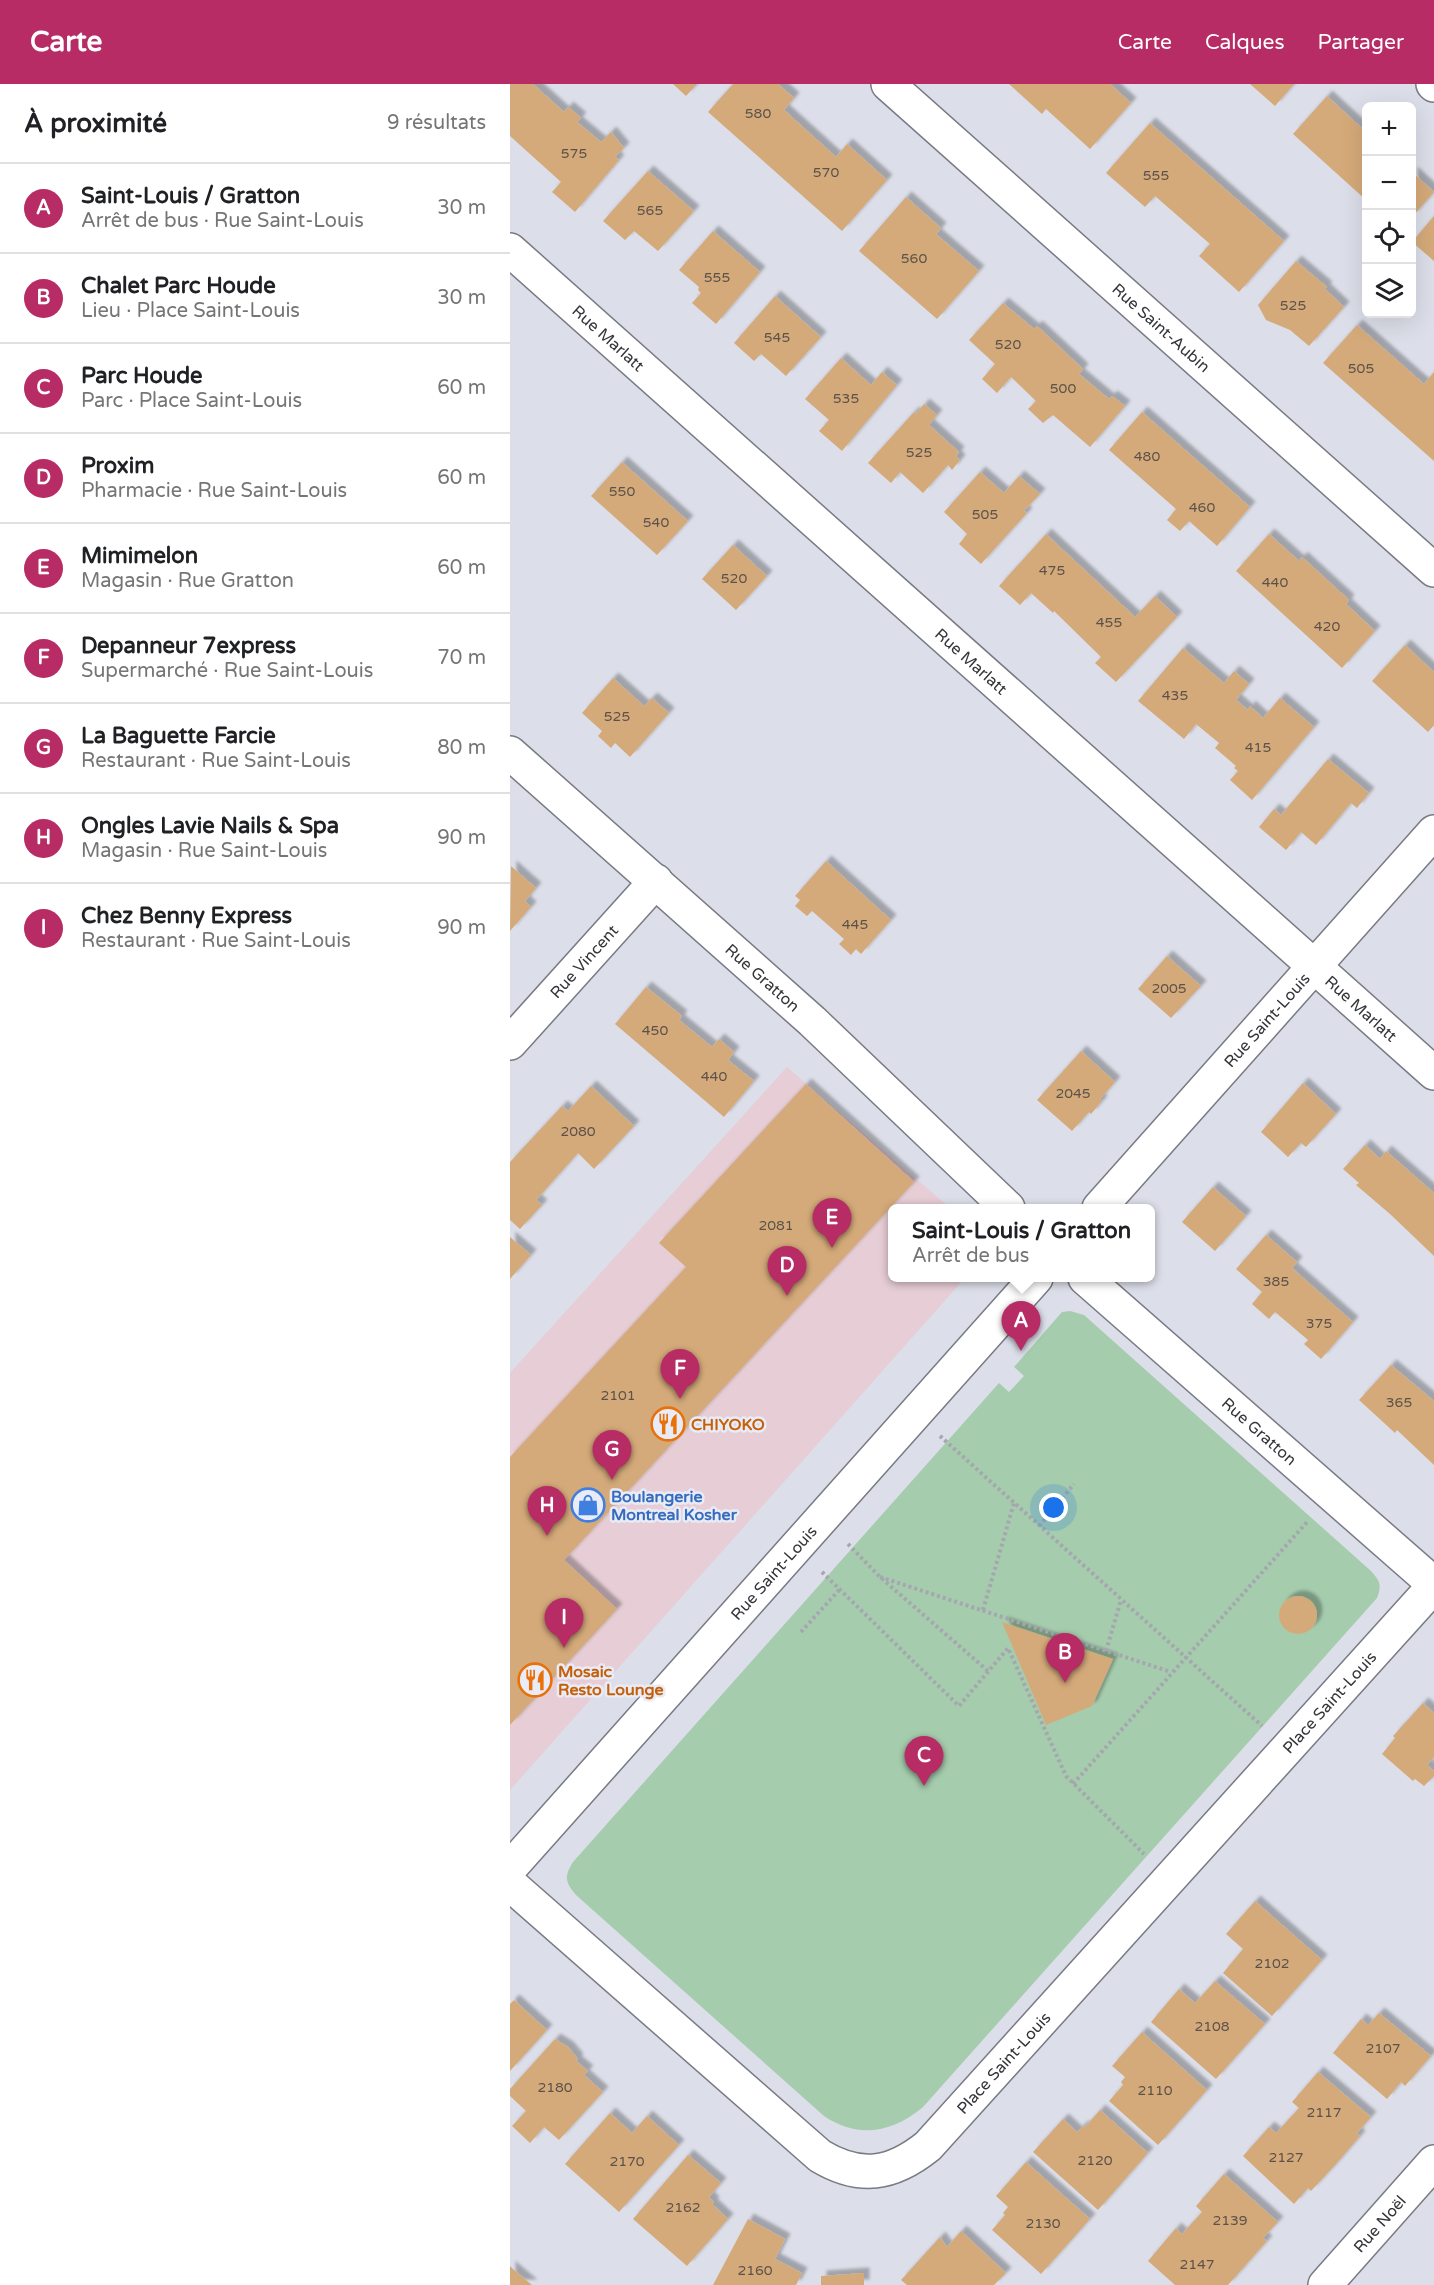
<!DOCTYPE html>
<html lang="fr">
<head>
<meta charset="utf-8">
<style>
  :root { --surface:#fff; --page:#f2f2f2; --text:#202124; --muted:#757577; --line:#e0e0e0; --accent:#b72c65 }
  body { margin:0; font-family:"Varela Round",sans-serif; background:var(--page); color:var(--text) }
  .controls { position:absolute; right:18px; top:18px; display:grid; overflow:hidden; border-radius:9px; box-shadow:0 6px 24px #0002 }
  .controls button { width:54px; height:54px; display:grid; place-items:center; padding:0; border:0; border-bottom:2px solid var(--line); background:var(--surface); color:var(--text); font:30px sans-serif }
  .you { position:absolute; left:544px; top:1424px; width:21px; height:21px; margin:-15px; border:4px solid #fff; border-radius:50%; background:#1a73e8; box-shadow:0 0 0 9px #1a73e833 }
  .badge { display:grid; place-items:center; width:39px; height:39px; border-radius:50%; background:var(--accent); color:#fff; font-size:20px; font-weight:700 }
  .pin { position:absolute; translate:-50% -50px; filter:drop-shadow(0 2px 3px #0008) }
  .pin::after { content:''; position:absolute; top:32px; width:21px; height:18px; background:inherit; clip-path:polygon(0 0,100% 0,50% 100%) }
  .popup { position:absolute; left:378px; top:1120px; width:267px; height:78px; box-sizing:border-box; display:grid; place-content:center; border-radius:9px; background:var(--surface); filter:drop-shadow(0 2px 4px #0005); font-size:20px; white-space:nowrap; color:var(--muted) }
  .popup b { font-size:22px; color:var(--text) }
  .popup::after { content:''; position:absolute; left:50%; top:100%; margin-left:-12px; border:12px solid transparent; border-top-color:var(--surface) }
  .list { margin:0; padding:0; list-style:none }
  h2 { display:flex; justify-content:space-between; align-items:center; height:78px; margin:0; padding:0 24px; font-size:26px }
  h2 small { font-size:20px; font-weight:400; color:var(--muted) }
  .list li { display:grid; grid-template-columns:39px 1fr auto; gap:18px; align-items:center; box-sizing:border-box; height:90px; padding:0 24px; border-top:2px solid var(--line) }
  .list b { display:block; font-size:22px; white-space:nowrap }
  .list p { margin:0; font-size:20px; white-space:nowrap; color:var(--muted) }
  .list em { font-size:20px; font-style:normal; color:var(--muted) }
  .icon { flex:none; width:33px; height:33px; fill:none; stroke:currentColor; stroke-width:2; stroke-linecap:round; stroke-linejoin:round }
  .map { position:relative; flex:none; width:924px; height:2201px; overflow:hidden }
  header { display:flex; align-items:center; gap:36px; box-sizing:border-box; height:84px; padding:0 30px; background:var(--accent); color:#fff }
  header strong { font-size:28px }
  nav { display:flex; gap:33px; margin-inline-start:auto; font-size:21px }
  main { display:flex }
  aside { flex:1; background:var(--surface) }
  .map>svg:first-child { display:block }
</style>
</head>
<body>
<header>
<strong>Carte</strong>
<nav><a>Carte</a><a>Calques</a><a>Partager</a></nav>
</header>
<main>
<aside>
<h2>À proximité<small>9 résultats</small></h2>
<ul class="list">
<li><span class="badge">A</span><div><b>Saint-Louis / Gratton</b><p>Arrêt de bus · Rue Saint-Louis</p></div><em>30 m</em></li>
<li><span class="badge">B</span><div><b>Chalet Parc Houde</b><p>Lieu · Place Saint-Louis</p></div><em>30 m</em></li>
<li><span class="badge">C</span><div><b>Parc Houde</b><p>Parc · Place Saint-Louis</p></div><em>60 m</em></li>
<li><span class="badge">D</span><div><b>Proxim</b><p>Pharmacie · Rue Saint-Louis</p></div><em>60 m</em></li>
<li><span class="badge">E</span><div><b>Mimimelon</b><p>Magasin · Rue Gratton</p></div><em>60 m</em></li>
<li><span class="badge">F</span><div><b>Depanneur 7express</b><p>Supermarché · Rue Saint-Louis</p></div><em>70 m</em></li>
<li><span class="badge">G</span><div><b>La Baguette Farcie</b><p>Restaurant · Rue Saint-Louis</p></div><em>80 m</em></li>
<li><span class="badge">H</span><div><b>Ongles Lavie Nails &amp; Spa</b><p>Magasin · Rue Saint-Louis</p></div><em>90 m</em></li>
<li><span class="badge">I</span><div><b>Chez Benny Express</b><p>Restaurant · Rue Saint-Louis</p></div><em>90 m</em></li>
</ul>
</aside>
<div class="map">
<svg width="924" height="2201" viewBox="0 0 924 2201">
  <defs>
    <filter id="shadow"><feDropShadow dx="5.5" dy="-5.5" stdDeviation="1.5" flood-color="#0004"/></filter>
  </defs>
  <rect width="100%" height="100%" fill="#dcdee9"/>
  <path fill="#e7cdd5" d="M 277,983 L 440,1124 L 382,1124 L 382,1194 L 455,1194 L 0,1706 L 0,1289 Z"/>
  <path fill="#a5ccad" d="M 560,1227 L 574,1231 L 861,1487 C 870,1497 872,1501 867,1514 L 413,2023 C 382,2049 348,2055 314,2032 L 66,1811 C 55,1798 54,1792 63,1778 L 489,1299 L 499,1308 L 514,1292 L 504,1283 L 552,1228 Z"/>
  <path fill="#d5aa7a" filter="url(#shadow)" d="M 0,0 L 23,0 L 54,28 L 58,23 L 71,34 L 67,38 L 91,58 L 101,48 L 114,64 L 105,73 L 109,76 L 65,128 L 42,108 L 51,98 L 0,52 Z
    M 163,0 L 187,0 L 176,12 Z
    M 223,0 L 268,0 L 284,14 L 274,26 L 326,73 L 337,60 L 377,96 L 332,147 L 198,28 Z
    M 499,0 L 600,0 L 621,19 L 580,65 L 536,25 L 532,30 Z
    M 740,0 L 784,0 L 765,22 Z
    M 817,12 L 856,48 L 856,116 L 783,50 Z
    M 640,39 L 774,157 L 729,208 L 689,172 L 700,160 L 645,112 L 635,123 L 596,89 Z
    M 138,87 L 184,127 L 148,167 L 124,147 L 115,156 L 93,137 Z
    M 902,88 L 924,108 L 902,133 Z
    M 396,113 L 431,144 L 426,150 L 469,187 L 427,235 L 349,167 Z
    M 924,132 L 924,177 L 902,158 Z
    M 203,147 L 250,188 L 206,240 L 182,219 L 191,209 L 188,206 L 189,203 L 169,186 Z
    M 786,177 L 817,203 L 815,205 L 834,223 L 799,262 L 780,246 L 756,236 L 748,221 Z
    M 265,212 L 311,253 L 276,292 L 251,270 L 244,277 L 224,259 Z
    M 493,219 L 524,245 L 527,242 L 573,285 L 569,290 L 599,315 L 602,312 L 615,322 L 580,363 L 543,331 L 533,339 L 518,325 L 526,317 L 501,293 L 487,309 L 472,295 L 485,280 L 459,256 Z
    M 847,241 L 914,300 L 924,288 L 924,377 L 813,279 Z
    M 331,274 L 361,301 L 372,288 L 387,301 L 332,367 L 309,347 L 319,336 L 295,315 Z
    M 414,320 L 427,331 L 419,341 L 449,368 L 446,372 L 450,376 L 442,386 L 438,381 L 413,409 L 390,388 L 381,399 L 358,379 L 404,328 L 406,330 Z
    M 632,328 L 740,423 L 707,462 L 679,437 L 670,447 L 657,436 L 666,425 L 599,366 Z
    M 112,378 L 178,437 L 147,471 L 81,412 Z
    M 470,388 L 494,409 L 509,392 L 530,410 L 514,427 L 517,429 L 471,480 L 449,460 L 457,450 L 434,428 Z
    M 536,450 L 625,533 L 645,512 L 667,533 L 606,598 L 585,579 L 591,573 L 544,527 L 543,529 L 521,509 L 510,521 L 489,502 Z
    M 759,450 L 789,477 L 792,473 L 839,516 L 836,520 L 865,547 L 832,584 L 726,487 Z
    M 223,461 L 257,492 L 226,526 L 192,495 Z
    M 895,561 L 924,588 L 924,641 L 918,648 L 862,597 Z
    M 673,564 L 714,599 L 724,587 L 739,600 L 726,616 L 738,626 L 740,622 L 753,634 L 770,614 L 804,643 L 742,716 L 720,696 L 728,687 L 724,684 L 726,682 L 705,664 L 709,659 L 686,640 L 674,655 L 628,617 Z
    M 103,594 L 134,622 L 142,614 L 159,629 L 120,673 L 105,659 L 101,664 L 88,652 L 92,647 L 72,629 Z
    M 818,675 L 859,709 L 847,724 L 841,719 L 806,761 L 791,748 L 776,766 L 749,743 L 764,725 L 771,731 Z
    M 316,777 L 381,836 L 351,870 L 346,865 L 341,871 L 329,860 L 334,855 L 302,827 L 297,832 L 285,822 L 290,816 L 285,812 Z
    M 1,782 L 26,804 L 15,817 L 21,823 L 0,847 Z
    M 657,872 L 691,902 L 661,934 L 628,905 Z
    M 136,903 L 172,932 L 169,936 L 202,963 L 209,955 L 224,968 L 218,976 L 244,997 L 214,1033 L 105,940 Z
    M 571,967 L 605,998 L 590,1015 L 592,1017 L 581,1030 L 579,1028 L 562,1047 L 527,1016 Z
    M 793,999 L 826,1030 L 796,1063 L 791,1059 L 778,1073 L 751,1048 Z
    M 296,1000 L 404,1098 L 54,1476 L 107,1525 L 0,1641 L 0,1373 L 176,1183 L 149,1159 Z
    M 81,1002 L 124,1042 L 84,1085 L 68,1069 L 26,1116 L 32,1121 L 10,1145 L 0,1136 L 0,1078 L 52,1022 L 58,1027 Z
    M 855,1061 L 870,1075 L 876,1067 L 924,1109 L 924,1172 L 880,1130 L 846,1101 L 849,1099 L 833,1085 Z
    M 703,1103 L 736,1132 L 705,1167 L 672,1138 Z
    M 756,1151 L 787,1178 L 782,1184 L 843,1238 L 811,1275 L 794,1260 L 798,1256 L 765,1228 L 759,1235 L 742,1220 L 752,1208 L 726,1185 Z
    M 0,1153 L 21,1171 L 0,1195 Z
    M 881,1281 L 924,1317 L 924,1381 L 887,1346 L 885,1349 L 849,1316 Z
    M769 1531a19 19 0 1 1 38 0a19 19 0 1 1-38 0Z
    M 492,1538 L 603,1575 L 582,1622 L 536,1641 Z
    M 913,1619 L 924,1629 L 924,1673 L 917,1681 L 924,1687 L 924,1692 L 914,1702 L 905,1695 L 903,1697 L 872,1670 L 885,1654 L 883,1652 Z
    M 745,1817 L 812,1876 L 762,1932 L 713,1889 L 733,1865 L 716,1850 Z
    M 705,1897 L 755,1940 L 706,1995 L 641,1938 L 669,1905 L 685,1919 Z
    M 4,1916 L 37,1946 L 0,1987 L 0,1920 Z
    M 869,1929 L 921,1972 L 895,2002 L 891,1998 L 877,2015 L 823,1969 L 851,1935 L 858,1941 Z
    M 632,1948 L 697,2006 L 648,2061 L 599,2017 L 613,2001 L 611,1998 L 615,1993 L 602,1982 Z
    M 45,1955 L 58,1963 L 68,1975 L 66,1977 L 78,1987 L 74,1991 L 93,2008 L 49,2056 L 34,2043 L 20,2059 L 2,2042 L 16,2027 L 0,2012 L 0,2005 Z
    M 808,1988 L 861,2033 L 847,2049 L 850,2052 L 826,2080 L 801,2107 L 798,2104 L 784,2120 L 733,2072 L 759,2043 L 766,2049 L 778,2036 L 789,2024 L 782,2018 Z
    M 590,2026 L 638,2069 L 588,2126 L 523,2068 L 553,2035 L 567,2048 L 573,2042 L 575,2043 Z
    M 100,2029 L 122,2049 L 137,2032 L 169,2061 L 109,2128 L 55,2080 Z
    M 178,2071 L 211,2099 L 199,2113 L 204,2118 L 202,2120 L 218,2135 L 177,2182 L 123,2135 Z
    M 516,2078 L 580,2135 L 531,2190 L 482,2146 L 495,2131 L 493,2129 L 498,2123 L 486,2112 Z
    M 714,2090 L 768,2138 L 753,2154 L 757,2157 L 718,2201 L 665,2201 L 638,2177 L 666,2144 L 672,2150 L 692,2128 L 686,2122 Z
    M 238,2135 L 275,2155 L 265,2175 L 292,2189 L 286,2201 L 203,2201 Z
    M 451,2147 L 496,2189 L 484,2201 L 397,2201 L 391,2196 L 430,2153 L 437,2163 Z
    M 0,2182 L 3,2185 L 22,2201 L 0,2201 Z
    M 354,2189 L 354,2201 L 311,2201 L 311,2192 Z"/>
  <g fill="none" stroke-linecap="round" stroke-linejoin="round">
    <g stroke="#787a84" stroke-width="36">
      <g id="street">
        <path id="s1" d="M 378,0 L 924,486"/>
        <path d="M 923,0 L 924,1"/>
        <path id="s2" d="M 0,166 L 924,989"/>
        <path id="s3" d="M 0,669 L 302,937 L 498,1124"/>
        <path id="s4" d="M 0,959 L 146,797"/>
        <path id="s5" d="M 575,1194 L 924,1500"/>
        <path id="s6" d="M 0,1800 L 310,2072 C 350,2096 382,2091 418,2062 L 924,1502"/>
        <path id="s7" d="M 815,2201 L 924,2078"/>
      </g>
    </g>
    <g stroke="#787a84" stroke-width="36">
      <g id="secondary">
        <path id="s8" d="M 589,1124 L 924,748"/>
        <path id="s9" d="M 0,1784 L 526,1194"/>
      </g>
    </g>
    <path stroke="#a5a7af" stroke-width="4" stroke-dasharray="3 3" stroke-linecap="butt" d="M 430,1352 L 752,1642
      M 529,1442 L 564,1400
      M 338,1460 L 370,1493 L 478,1587
      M 312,1488 L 449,1622 L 498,1564 L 556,1692 L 634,1770
      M 370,1493 L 661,1588
      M 473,1526 L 504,1419
      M 291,1548 L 330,1505
      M 596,1567 L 611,1516
      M 563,1700 L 798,1437"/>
    <use href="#street" stroke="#fff" stroke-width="33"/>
    <use href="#secondary" stroke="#fff" stroke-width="33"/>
  </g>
  <defs>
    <g id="restaurant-ring" transform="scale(1.725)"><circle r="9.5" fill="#e9ebf7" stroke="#e8710a" stroke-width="1.5"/><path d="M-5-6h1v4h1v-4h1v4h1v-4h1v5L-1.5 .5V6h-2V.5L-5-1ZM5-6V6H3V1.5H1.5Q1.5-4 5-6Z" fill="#e8710a"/></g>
    <g id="shop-ring" transform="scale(1.725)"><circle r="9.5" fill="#e9ebf7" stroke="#3f7fe0" stroke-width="1.5"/><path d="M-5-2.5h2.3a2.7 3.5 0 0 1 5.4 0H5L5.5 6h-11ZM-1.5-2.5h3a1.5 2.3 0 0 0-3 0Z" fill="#3f7fe0"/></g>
  </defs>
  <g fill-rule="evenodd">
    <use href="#restaurant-ring" x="158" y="1340"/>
    <use href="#shop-ring" x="78" y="1421"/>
    <use href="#restaurant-ring" x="25" y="1596"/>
  </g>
  <g text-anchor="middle" stroke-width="5" stroke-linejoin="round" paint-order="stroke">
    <g font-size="14" fill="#5c5249">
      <text x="248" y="34">580</text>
      <text x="64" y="74">575</text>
      <text x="316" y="93">570</text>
      <text x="646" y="96">555</text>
      <text x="140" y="131">565</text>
      <text x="404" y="179">560</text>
      <text x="207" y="198">555</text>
      <text x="783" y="226">525</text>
      <text x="267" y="258">545</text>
      <text x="498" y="265">520</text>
      <text x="851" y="289">505</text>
      <text x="553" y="309">500</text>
      <text x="336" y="319">535</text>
      <text x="409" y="373">525</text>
      <text x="637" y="377">480</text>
      <text x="112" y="412">550</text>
      <text x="692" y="428">460</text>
      <text x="475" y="435">505</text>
      <text x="146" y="443">540</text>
      <text x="542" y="491">475</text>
      <text x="224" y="499">520</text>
      <text x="765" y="503">440</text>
      <text x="599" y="543">455</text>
      <text x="817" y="547">420</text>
      <text x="665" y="616">435</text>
      <text x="107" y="637">525</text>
      <text x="748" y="668">415</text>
      <text x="345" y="845">445</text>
      <text x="659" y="909">2005</text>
      <text x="145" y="951">450</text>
      <text x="204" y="997">440</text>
      <text x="563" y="1014">2045</text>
      <text x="68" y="1052">2080</text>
      <text x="266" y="1146">2081</text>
      <text x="766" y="1202">385</text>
      <text x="809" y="1244">375</text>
      <text x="108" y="1316">2101</text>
      <text x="889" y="1323">365</text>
      <text x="762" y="1884">2102</text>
      <text x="702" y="1947">2108</text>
      <text x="873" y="1969">2107</text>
      <text x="45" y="2008">2180</text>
      <text x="645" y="2011">2110</text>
      <text x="814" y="2033">2117</text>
      <text x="776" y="2078">2127</text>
      <text x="585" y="2081">2120</text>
      <text x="117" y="2082">2170</text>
      <text x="173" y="2128">2162</text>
      <text x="720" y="2141">2139</text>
      <text x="533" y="2144">2130</text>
      <text x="687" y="2185">2147</text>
      <text x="245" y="2191">2160</text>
    </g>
    <g font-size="16" fill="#343539" stroke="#e9ebf7">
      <text dy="6" stroke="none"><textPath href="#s1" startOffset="366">Rue Saint-Aubin</textPath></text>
      <text dy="6" stroke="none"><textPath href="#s2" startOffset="132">Rue Marlatt</textPath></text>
      <text dy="6" stroke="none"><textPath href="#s2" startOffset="618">Rue Marlatt</textPath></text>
      <text dy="6" stroke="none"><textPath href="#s4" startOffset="110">Rue Vincent</textPath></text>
      <text dy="6" stroke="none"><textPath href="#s3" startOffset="338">Rue Gratton</textPath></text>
      <text dy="6" stroke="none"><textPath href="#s2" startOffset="1140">Rue Marlatt</textPath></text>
      <text dy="6" stroke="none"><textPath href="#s8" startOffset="252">Rue Saint-Louis</textPath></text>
      <text dy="6" stroke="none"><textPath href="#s5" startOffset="232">Rue Gratton</textPath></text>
      <text dy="6" stroke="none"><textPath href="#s9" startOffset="396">Rue Saint-Louis</textPath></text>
      <text dy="6" stroke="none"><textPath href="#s6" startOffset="1128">Place Saint-Louis</textPath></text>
      <text dy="6" stroke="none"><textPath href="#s6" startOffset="642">Place Saint-Louis</textPath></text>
      <text dy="6" stroke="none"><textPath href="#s7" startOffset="82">Rue Noël</textPath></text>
    </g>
    <g font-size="16" font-weight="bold" fill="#c56008" stroke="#e9ebf7" text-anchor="start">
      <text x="181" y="1346">CHIYOKO</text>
      <text x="48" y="1593">Mosaic<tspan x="48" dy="18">Resto Lounge</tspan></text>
    </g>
    <g font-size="16" font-weight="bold" fill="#366cbe" stroke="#e9ebf7" text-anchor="start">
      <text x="101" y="1418">Boulangerie<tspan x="101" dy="18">Montreal Kosher</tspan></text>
    </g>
  </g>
</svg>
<div class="controls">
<button>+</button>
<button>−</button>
<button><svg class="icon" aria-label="locate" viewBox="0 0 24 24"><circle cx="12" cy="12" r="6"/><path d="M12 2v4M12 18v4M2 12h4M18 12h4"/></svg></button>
<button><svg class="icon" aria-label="layers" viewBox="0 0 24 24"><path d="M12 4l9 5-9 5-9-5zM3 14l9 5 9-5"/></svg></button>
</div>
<div class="you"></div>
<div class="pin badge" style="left:511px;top:1267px">A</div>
<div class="popup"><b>Saint-Louis / Gratton</b>Arrêt de bus</div>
<div class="pin badge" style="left:555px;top:1599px">B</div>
<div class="pin badge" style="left:414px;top:1702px">C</div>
<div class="pin badge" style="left:277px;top:1212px">D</div>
<div class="pin badge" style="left:322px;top:1164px">E</div>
<div class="pin badge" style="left:170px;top:1315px">F</div>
<div class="pin badge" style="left:102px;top:1396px">G</div>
<div class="pin badge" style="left:37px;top:1452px">H</div>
<div class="pin badge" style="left:54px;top:1564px">I</div>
</div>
</main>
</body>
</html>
